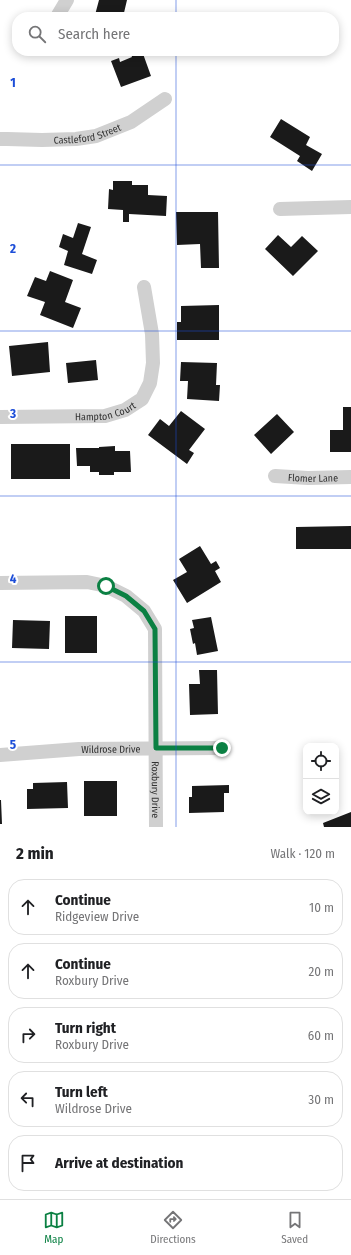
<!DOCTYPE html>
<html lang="en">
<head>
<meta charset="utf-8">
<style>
  :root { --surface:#fff; --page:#f2f2f2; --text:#202124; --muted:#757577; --line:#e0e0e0; --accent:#0b8043 }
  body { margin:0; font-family:"Fira Sans Condensed",sans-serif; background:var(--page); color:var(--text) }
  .controls { position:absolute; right:12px; bottom:12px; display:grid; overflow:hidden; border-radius:8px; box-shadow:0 2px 10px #0003 }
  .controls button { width:36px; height:36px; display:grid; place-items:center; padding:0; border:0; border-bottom:1px solid var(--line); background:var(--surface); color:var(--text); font:20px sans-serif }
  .stop { position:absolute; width:12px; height:12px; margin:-9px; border:3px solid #0b8043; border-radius:50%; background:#fff }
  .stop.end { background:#0b8043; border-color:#fff; box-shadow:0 1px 4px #0008 }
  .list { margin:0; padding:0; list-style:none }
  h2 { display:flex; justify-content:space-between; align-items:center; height:52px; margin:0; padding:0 16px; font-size:17px }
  h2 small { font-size:13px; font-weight:400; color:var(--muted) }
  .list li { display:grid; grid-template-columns:26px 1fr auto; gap:12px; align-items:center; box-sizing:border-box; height:56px; margin:0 8px 8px; padding:0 8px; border:1px solid var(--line); border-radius:16px }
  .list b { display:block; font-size:15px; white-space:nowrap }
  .list p { margin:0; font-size:13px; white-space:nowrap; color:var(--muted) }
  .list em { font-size:13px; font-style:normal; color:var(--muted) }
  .icon { flex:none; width:22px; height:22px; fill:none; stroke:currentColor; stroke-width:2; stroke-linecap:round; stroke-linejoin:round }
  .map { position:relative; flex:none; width:351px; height:827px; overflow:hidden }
  .search { position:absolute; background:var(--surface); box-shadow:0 2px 10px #0003; left:12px; right:12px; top:12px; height:44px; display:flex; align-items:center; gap:10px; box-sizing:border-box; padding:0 14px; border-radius:16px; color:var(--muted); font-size:15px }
  .sheet { height:372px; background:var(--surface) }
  nav { display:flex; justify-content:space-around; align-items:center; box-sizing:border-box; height:56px; border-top:1px solid var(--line); background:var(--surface); font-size:11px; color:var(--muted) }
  nav a { display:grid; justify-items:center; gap:2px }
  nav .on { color:var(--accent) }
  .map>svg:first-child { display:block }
</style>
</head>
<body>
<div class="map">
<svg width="351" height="827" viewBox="0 0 351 827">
  <rect width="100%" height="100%" fill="#fff"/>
  <path fill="#1a1a1a" d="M 99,0 L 127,0 L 123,17 L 102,17 L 95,15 Z
    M 139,51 L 142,51 L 151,76 L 121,87 L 111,61 L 119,58 L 120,62 L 132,57 L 131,54 Z
    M 281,119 L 310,137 L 306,145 L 322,154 L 312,171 L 297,161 L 300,156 L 270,137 Z
    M 113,181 L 132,181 L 132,185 L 148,185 L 148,195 L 167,196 L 166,216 L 129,214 L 129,222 L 123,222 L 123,210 L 108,209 L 109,189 L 113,190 Z
    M 176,212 L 218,212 L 219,268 L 201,268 L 200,244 L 177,245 Z
    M 78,223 L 91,227 L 82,254 L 97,260 L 92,274 L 64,265 L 68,251 L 59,247 L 63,234 L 73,238 Z
    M 278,235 L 291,247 L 302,236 L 318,251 L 293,276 L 265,249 Z
    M 50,271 L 73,280 L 65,302 L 81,308 L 73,328 L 40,315 L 45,302 L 27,296 L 35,277 L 46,281 Z
    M 219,305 L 219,340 L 177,340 L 177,322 L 181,322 L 181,306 Z
    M 48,342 L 50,372 L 12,376 L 9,346 Z
    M 96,360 L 98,380 L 68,383 L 66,363 Z
    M 181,362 L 217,363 L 216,385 L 220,385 L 219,401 L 187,399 L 188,381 L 180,381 Z
    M 343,407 L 351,407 L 351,452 L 330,452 L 330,430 L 343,430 Z
    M 181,411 L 205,429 L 189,450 L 194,453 L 187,464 L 148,435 L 160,419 L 169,426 Z
    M 277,414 L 294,432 L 271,454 L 254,435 Z
    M 11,444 L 70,444 L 70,479 L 11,479 Z
    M 115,446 L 115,451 L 130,451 L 131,472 L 114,472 L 114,475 L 99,475 L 99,472 L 90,472 L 90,466 L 77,466 L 76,448 L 99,448 L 99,447 Z
    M 351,526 L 351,549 L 296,549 L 296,527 Z
    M 200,546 L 211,564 L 216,561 L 220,568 L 215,571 L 221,582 L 187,603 L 173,580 L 187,572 L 179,559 Z
    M 65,616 L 97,616 L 97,653 L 65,653 Z
    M 211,617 L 218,651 L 197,655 L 195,643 L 193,644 L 190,629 L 194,628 L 192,620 Z
    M 13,620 L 50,621 L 49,649 L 12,648 Z
    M 199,670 L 217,670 L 218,714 L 190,715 L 189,684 L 200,684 Z
    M 84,781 L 117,781 L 117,816 L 84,816 Z
    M 67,782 L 68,808 L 27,809 L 27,789 L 33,789 L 33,783 Z
    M 229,785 L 229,793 L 224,793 L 224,812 L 189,813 L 189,797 L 192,797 L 192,786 Z
    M 0,800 L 1,800 L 2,824 L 0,824 Z
    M 351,812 L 351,827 L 324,827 L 323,823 Z"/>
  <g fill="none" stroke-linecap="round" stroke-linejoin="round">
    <g stroke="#d0d0d0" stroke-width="14">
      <path d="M 58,15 L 67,0"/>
      <path id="s1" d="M 0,139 L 7,139 L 42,140 L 76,139 L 96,136 L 131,122 L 165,99"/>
      <path d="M 280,209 L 351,207"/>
      <path id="s2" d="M 0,417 L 105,416 L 125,410 L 142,399 L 150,383 L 153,363 L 152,334 L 144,287"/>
      <path id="s3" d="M 275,476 L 308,478 L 351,477"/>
      <path id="s4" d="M 0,583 L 87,582 L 106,586 L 126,596 L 144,611 L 155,629 L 156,827"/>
      <path id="s5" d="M 0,755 L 79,749 L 222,748"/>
    </g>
  </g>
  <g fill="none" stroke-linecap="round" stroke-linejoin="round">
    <path stroke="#0b8043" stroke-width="5" d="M 106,586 L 126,596 L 144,611 L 155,629 L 156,748 L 222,748"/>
  </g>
  <path fill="none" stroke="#1d4ed8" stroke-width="1" stroke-opacity="0.55" d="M 176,0 L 176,17M 176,51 L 176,827M 0,165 L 351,165M 0,331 L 351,331M 0,496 L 351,496M 0,662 L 351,662"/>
  <g text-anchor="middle" stroke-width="4" stroke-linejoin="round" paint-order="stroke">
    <g font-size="10" fill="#333" stroke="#fff">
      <text dy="4" stroke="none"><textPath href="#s1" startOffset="88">Castleford Street</textPath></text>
      <text dy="4" stroke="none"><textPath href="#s2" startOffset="106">Hampton Court</textPath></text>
      <text dy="4" stroke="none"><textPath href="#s3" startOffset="38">Flomer Lane</textPath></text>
      <text dy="4" stroke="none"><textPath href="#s5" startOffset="111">Wildrose Drive</textPath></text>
      <text dy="4" stroke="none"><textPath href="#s4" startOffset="334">Roxbury Drive</textPath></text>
    </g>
  </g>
  <g font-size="13" text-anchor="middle" font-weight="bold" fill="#1d4ed8" stroke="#fff" stroke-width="4" stroke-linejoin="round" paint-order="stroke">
    <text x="13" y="87">1</text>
    <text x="13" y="253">2</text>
    <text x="13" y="418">3</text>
    <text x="13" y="583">4</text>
    <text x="13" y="749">5</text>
  </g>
</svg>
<div class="controls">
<button><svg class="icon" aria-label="locate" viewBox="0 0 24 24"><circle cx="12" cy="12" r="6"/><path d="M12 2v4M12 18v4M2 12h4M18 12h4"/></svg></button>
<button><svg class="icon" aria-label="layers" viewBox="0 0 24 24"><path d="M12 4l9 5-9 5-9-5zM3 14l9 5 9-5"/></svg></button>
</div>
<div class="stop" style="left:106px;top:586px"></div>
<div class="stop end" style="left:222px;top:748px"></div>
<div class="search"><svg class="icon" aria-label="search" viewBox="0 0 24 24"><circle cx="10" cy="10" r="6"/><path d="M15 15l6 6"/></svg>Search here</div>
</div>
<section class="sheet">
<h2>2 min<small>Walk · 120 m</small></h2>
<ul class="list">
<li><svg class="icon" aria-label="ahead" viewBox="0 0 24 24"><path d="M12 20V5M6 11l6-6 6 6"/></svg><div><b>Continue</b><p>Ridgeview Drive</p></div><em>10 m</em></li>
<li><svg class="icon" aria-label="ahead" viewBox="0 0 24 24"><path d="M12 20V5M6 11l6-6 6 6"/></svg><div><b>Continue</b><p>Roxbury Drive</p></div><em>20 m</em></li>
<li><svg class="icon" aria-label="right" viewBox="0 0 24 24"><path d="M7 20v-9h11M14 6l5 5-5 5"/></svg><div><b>Turn right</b><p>Roxbury Drive</p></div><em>60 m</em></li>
<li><svg class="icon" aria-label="left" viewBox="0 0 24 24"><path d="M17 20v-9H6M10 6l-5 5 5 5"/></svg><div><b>Turn left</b><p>Wildrose Drive</p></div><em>30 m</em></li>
<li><svg class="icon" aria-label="arrive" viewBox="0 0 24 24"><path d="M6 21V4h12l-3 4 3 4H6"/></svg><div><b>Arrive at destination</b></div></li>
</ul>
</section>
<nav>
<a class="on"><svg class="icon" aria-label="map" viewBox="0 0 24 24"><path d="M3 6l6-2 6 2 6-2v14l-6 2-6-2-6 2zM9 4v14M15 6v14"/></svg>Map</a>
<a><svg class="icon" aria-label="directions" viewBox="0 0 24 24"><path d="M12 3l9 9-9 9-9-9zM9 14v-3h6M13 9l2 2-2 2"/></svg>Directions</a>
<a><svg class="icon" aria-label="saved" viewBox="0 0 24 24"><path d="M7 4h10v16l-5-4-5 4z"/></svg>Saved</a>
</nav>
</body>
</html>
